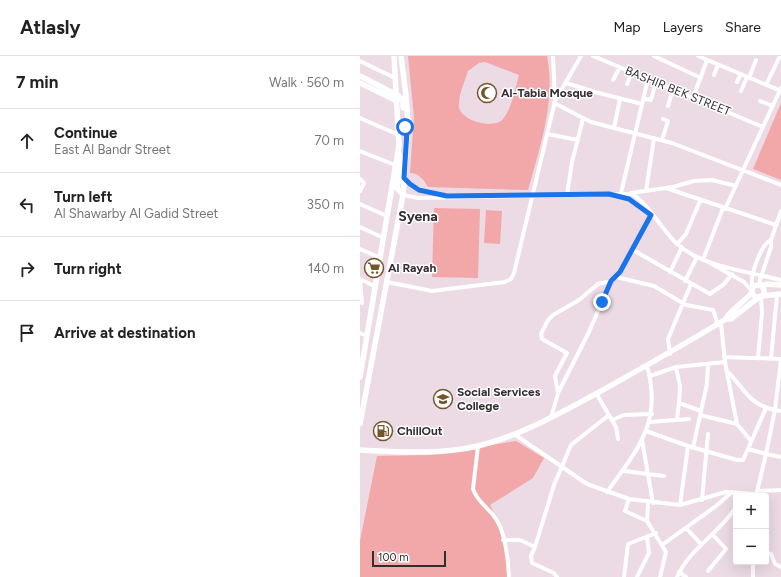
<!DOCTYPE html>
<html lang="en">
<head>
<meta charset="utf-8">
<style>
  :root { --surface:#fff; --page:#f6f6f6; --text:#222; --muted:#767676; --line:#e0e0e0 }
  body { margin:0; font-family:Figtree,sans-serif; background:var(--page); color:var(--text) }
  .controls { position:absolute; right:12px; bottom:12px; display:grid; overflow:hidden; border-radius:4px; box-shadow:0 4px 16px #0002 }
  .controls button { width:36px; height:36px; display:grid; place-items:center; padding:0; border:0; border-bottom:1px solid var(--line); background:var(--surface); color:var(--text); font:20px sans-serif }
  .scale { position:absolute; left:12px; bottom:10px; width:74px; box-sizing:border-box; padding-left:4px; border:2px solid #332c31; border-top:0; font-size:11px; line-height:14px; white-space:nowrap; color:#332c31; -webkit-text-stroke:3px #fff; paint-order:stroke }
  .stop { position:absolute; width:12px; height:12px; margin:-9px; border:3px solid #1a73e8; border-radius:50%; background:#fff }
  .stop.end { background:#1a73e8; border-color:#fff; box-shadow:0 1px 4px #0008 }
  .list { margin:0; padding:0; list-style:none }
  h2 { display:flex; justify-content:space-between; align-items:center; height:52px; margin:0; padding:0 16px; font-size:17px }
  h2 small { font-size:13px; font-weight:400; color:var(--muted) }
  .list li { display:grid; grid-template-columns:26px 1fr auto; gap:12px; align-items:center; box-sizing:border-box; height:64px; padding:0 16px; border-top:1px solid var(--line) }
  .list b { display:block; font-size:15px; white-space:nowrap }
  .list p { margin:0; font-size:13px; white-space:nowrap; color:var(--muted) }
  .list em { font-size:13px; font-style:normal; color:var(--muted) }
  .icon { flex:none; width:22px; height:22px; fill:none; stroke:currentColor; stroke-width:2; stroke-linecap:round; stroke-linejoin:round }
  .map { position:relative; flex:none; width:421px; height:521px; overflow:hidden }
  header { display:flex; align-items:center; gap:24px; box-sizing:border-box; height:56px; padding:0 20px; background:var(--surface); border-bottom:1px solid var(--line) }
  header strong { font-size:19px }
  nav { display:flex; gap:22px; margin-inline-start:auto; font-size:14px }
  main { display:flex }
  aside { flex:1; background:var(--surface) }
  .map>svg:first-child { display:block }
</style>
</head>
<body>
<header>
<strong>Atlasly</strong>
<nav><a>Map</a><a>Layers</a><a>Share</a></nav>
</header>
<main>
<aside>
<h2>7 min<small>Walk · 560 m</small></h2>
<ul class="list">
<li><svg class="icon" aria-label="ahead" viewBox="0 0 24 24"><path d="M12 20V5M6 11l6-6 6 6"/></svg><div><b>Continue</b><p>East Al Bandr Street</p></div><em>70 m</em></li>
<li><svg class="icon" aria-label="left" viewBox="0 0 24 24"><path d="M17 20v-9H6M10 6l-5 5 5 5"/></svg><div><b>Turn left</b><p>Al Shawarby Al Gadid Street</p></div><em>350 m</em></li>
<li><svg class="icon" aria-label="right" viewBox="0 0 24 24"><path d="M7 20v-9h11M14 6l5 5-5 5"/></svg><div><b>Turn right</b></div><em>140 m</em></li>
<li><svg class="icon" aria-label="arrive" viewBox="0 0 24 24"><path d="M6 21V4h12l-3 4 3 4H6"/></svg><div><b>Arrive at destination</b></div></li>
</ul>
</aside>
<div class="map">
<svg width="421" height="521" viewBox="0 0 421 521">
  <rect width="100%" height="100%" fill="#ecdae5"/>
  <path fill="#f2a7a9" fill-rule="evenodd" d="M 48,0 L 187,0 C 196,46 180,90 168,134 L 68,131 C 64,124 59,117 50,117 L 54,61 ZM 125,6 L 159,19 C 155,33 152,52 143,63 C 134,74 101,65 99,51 C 98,39 105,25 108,15 L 119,7 Z
    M 421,47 L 421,124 L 393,113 Z
    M 74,152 L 120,153 L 118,222 L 72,221 Z
    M 126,154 L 142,155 L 140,188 L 124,187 Z
    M 156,385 L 184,402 L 173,422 L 130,449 C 142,471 151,496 147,521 L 0,521 L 0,485 L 17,400 L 70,399 Z"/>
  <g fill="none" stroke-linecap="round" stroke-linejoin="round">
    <path stroke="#fff" stroke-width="4" d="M 193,0 L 195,44
      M 233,0 L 403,71
      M 294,0 L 341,22
      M 338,0 L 421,35
      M 0,5 L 35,22
      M 354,19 L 358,9
      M 389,22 L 396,4
      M 253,24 L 260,11
      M 377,26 L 381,18
      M 206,27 L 235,36 L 282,48
      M 267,28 L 272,16
      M 406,29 L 420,0
      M 381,35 L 387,21
      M 333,42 L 347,4
      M 284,43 L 291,44 L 296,26
      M 400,45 L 413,50
      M 194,47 L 231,66 L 312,87 L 421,129
      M 308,50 L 313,33
      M 0,62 L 39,79
      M 254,72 L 260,43
      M 187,78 L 218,84
      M 302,84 L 308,65 L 303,63
      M 0,95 L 35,109
      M 44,122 L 56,132 L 83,139
      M 0,123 L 4,127 L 0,135
      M 306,132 L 416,169
      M 286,135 L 294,82
      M 261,137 L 288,23
      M 271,137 L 313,131 L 334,125 L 352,124 L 376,130
      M 43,139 L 58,142 L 272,138 C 285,144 304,176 317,188 C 345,212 387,215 421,224
      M 207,139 L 212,106 L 223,63
      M 256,139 L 272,144 L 286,155
      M 0,148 L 27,160
      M 365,153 L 421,32
      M 0,171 L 24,182
      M 317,188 L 326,178 L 340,145
      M 0,193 L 21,202
      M 273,194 L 350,238 L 364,228 L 372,218
      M 343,204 L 363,152
      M 350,207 L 384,226 L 392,235
      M 310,216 L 322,191
      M 256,221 L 294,230 L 326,249 L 353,254 L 358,269
      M 0,223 L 16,231
      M 0,224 L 2,247
      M 325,225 L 337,201
      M 27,226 L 72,235 L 145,226 L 151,223 L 154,217 L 195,45 L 221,0
      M 400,230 L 400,224 L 411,191 L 411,184 L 421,155
      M 393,232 C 388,223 401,188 411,184
      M 361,267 L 365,306 L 377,368 L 391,385
      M 0,277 L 7,280
      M 310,298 L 308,283 L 331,228
      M 364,301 C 383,302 402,302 421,303 L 415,354 C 387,348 385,332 366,314
      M 398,302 L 402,257 L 401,240
      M 411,303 L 417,238
      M 290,320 L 316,311
      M 198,337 L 195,320 L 207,297 L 182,283 L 181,278 L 188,264 L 193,259 L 219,244 L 238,228 L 251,225
      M 236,337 L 256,371 L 258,383
      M 319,347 L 320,330 L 316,311 L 365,306
      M 341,355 L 347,328 L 348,308
      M 340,359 L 377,368
      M 191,362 L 198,337 L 229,276 L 251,225 L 260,216 L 291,159
      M 317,362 L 319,347 L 341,355 L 333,392
      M 252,364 L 264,359 L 292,358
      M 290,366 L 329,363
      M 286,375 L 328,390
      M 154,378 L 227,428 L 269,443 L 320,449 L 366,436 L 397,438
      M 282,384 L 293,447
      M 118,390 L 113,433 C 117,446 129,452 136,463 C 146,478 148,503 149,521
      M 388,393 L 406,352
      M 264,415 L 304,420
      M 397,435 L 421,434
      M 247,436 C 277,394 303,366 287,310
      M 396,440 L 406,398 L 421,401
      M 269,443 L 265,455 L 287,465 L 306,496 L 300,521
      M 342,444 L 348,378
      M 320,449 L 328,390 L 377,404 L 383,404 L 388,393 L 406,398 L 415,354 L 421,355
      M 287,465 L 288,447
      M 326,472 L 341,488
      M 143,484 L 160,484 L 175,491 L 171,500 L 172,507 L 194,517 L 197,521
      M 302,489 L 356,450 L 372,436
      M 175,491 L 194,429 L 211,389 L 249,359
      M 406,496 L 411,498 L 415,508 L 421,511
      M 348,515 L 366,493 L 352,478
      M 319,516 L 326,521
      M 264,521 L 268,488 L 296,477
      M 277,521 L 289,497 L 287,482
      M 317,521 C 330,492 359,478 376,451
      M 393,521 L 393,506"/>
    <path stroke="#fff" stroke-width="5.5" d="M 0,20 L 39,40 L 43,44 L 43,52
      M 0,27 L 37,45
      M 38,95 L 41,105 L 37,132 L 43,139
      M392 235a6 6 0 1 1 12 0a6 6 0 1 1-12 0Z
      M 401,230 L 406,228 L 421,229
      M 402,240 L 421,238
      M 366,263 L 369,258 L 392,237
      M 0,321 L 39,89 L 34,0
      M 0,368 L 43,139 L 48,66 L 46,40 L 41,0
      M 0,394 C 39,396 80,399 118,390 C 159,380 195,360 232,340 C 277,315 322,290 366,263 L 371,263 L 399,241"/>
  </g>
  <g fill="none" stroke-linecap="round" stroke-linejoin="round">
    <path stroke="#1a73e8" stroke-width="5" d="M 45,71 L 47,75 L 44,122 L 50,128 L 59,134 L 87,140 L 249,138 L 269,143 L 291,159 L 260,216 L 251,225 L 242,246"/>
  </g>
  <defs>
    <g id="mosque-ring" transform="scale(1)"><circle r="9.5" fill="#fff" stroke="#76552b" stroke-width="1.5"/><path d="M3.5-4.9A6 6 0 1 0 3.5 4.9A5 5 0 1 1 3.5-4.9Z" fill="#76552b"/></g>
    <g id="supermarket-ring" transform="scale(1)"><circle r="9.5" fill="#fff" stroke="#76552b" stroke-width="1.5"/><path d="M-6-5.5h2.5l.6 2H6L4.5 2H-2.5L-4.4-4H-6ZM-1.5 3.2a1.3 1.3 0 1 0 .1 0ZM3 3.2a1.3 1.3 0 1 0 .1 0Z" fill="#76552b"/></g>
    <g id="university-ring" transform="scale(1)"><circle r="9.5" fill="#fff" stroke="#76552b" stroke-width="1.5"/><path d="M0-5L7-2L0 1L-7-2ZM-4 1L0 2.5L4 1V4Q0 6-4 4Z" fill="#76552b"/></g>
    <g id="fuel-ring" transform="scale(1)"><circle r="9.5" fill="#fff" stroke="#76552b" stroke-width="1.5"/><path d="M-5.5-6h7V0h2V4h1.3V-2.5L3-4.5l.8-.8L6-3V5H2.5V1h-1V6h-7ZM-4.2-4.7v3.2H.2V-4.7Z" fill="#76552b"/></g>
  </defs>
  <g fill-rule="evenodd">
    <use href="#mosque-ring" x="127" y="37"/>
    <use href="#supermarket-ring" x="14" y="212"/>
    <use href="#university-ring" x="83" y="343"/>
    <use href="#fuel-ring" x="23" y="375"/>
  </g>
  <g text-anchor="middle" stroke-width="3" stroke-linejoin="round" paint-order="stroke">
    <g font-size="12" fill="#332c31" stroke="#fff">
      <text transform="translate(318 35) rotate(22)" y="4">BASHIR BEK STREET</text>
    </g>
    <g font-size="12" font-weight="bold" fill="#332c31" stroke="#fff" text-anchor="start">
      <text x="141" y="41">Al-Tabia Mosque</text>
      <text x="28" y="216">Al Rayah</text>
      <text x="97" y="340">Social Services<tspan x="97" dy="14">College</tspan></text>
      <text x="37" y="379">ChillOut</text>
    </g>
    <g font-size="14" font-weight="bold" fill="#332c31" stroke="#fff">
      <text x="58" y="165">Syena</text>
    </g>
  </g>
</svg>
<div class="controls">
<button>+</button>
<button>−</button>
</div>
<div class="scale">100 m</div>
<div class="stop" style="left:45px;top:71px"></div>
<div class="stop end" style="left:242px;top:246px"></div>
</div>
</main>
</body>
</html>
